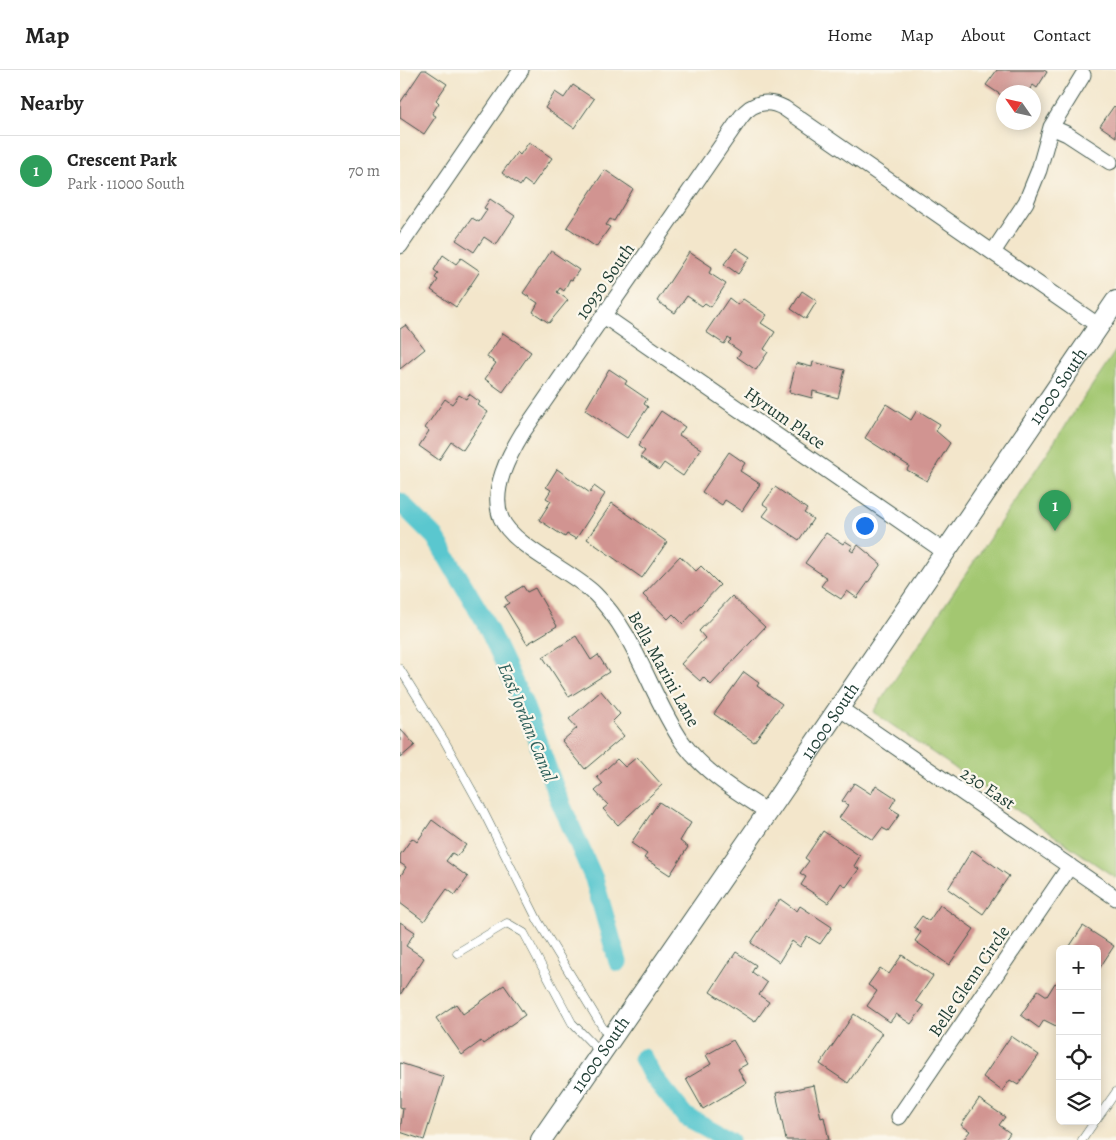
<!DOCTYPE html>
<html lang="en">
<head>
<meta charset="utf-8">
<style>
  :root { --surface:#fff; --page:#f6f6f6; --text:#222; --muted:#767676; --line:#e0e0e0; --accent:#b5179e }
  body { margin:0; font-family:Alegreya,serif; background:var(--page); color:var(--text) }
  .controls { position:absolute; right:15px; bottom:15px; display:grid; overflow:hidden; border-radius:8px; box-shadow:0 2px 12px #0003 }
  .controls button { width:45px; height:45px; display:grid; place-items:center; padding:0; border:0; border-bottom:1px solid var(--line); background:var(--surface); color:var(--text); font:25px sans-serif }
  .compass { position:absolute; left:596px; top:15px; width:45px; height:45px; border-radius:50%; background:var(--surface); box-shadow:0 2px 12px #0003; rotate:304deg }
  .you { position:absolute; left:464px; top:455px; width:18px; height:18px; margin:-12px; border:4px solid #fff; border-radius:50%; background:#1a73e8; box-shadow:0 0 0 8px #1a73e833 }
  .badge { display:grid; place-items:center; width:32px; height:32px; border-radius:50%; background:var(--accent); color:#fff; font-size:16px; font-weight:700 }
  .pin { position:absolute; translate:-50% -41px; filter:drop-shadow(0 1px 2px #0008) }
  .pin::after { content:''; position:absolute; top:26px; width:18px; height:15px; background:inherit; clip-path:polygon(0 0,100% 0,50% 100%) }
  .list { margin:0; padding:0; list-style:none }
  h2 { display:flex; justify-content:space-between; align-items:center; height:65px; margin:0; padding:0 20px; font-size:21px }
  h2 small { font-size:16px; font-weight:400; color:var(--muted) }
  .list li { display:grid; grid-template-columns:32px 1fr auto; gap:15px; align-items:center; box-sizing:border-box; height:70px; padding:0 20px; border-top:1px solid var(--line) }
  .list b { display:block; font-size:19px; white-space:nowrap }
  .list p { margin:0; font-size:16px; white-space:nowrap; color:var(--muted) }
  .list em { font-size:16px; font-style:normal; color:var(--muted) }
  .icon { flex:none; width:28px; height:28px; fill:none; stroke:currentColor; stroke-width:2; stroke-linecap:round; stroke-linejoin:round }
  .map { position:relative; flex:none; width:716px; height:1070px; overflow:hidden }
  header { display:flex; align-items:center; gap:30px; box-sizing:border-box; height:70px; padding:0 25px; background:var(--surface); border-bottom:1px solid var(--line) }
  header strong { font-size:24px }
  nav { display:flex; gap:28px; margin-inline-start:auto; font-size:18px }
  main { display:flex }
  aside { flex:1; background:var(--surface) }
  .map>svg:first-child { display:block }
</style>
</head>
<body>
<header>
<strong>Map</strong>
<nav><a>Home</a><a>Map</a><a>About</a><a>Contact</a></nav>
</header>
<main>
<aside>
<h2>Nearby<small></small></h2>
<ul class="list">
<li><span class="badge" style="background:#2e9e5b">1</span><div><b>Crescent Park</b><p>Park · 11000 South</p></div><em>70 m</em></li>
</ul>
</aside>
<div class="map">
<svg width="716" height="1070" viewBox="0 0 716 1070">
  <rect width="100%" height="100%" fill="#fbf7ec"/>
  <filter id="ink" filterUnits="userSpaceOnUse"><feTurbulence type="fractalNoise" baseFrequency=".02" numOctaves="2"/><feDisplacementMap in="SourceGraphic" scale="10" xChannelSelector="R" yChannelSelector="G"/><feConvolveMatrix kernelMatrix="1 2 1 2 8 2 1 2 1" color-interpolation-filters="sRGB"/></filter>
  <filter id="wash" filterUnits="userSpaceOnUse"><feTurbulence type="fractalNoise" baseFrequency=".0096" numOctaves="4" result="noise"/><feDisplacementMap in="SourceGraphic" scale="20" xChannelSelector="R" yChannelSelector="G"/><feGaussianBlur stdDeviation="1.12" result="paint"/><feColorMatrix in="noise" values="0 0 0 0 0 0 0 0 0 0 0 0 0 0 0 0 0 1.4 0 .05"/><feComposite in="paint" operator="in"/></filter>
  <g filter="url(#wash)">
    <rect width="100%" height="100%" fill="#f3e6cb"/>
    <path fill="#a3c771" stroke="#618252" d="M 716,280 L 716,808 L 473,642 Z"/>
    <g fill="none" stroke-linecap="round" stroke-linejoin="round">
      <path stroke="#5ac7cf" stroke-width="19" d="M 0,432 L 35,467 L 83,548 L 123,632 L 158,727 L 194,809 L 218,892
        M 243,988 L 251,1004 L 285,1046 L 330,1070"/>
    </g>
    <g id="blocks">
      <path fill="#d19491" d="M 22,0 L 26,0 L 47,14 L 36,30 L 39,33 L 32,44 L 36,46 L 24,64 L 0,48 L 0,33 Z
        M 597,0 L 644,0 L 647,2 L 637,18 L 633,15 L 628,22 L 604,22 L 604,27 L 586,15 Z
        M 173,15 L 194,29 L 174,58 L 145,38 L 155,22 L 164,28 Z
        M 714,36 L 716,38 L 716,67 L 700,56 Z
        M 129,72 L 152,88 L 132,116 L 124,110 L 120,116 L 102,103 L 117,82 L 120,85 Z
        M 205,100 L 233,119 L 214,151 L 210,149 L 206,155 L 210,157 L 196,177 L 167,157 Z
        M 90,129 L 115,146 L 96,175 L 84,167 L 74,182 L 56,170 L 72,148 L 79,152 L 87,140 L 84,138 Z
        M 336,178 L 350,187 L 338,204 L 324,194 Z
        M 151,181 L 179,200 L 172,210 L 170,209 L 164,221 L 160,218 L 157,222 L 168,230 L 149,253 L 133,242 L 138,233 L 123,223 Z
        M 289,182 L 312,197 L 309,203 L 326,214 L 311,237 L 305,233 L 302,236 L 287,226 L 275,243 L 257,231 Z
        M 43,185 L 56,194 L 61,188 L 80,201 L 56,237 L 31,220 L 38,210 L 35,208 L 38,203 L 34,200 Z
        M 402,221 L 417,231 L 406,249 L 391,239 Z
        M 329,228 L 338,235 L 343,229 L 367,245 L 361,253 L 375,262 L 364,279 L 368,282 L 356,300 L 337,287 L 341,282 L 328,273 L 331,270 L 328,268 L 324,274 L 306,262 Z
        M 6,255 L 25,279 L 0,299 L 0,259 Z
        M 103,263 L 131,282 L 103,322 L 85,309 L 96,293 L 87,287 Z
        M 413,292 L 445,300 L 438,328 L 413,321 L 412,328 L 389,322 L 396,293 L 412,297 Z
        M 209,299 L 227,311 L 225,314 L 247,329 L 244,334 L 248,337 L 227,368 L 185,340 Z
        M 69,324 L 80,332 L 78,335 L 88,342 L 63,380 L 51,372 L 39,390 L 19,376 L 29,361 L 25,358 L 45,329 L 52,334 L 59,325 L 66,329 Z
        M 486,334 L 511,350 L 517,340 L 540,354 L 536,361 L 550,373 L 527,411 L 507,400 L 509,396 L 465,368 Z
        M 261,341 L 285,357 L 279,365 L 301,379 L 283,406 L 264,393 L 259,400 L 240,387 L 245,381 L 238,376 Z
        M 329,382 L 345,393 L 340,401 L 360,414 L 342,441 L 325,430 L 322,435 L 302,422 Z
        M 157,399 L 190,423 L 194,416 L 205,424 L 176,469 L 167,464 L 165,467 L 139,450 L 151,431 L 146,428 L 151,420 L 146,417 Z
        M 375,417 L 407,439 L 404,443 L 413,449 L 399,470 L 363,446 L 369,438 L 363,434 Z
        M 212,433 L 267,472 L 242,508 L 187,469 Z
        M 426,463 L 443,474 L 445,471 L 453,476 L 450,480 L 453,482 L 458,475 L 481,494 L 457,528 L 447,521 L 441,529 L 421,516 L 427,508 L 405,493 Z
        M 280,486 L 296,501 L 301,496 L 320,515 L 283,554 L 273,544 L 268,549 L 243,525 Z
        M 123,516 L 127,522 L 135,518 L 157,556 L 127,574 L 104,536 L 109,533 L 105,527 Z
        M 332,526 L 365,557 L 311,615 L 303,607 L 300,611 L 281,594 L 305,568 L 299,561 Z
        M 176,566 L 191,590 L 198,585 L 209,602 L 169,627 L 143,587 Z
        M 344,602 L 359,613 L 357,616 L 382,634 L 354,672 L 314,644 Z
        M 201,621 L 220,644 L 212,652 L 224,666 L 185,699 L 162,671 L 177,658 L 169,649 Z
        M 0,659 L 15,675 L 0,688 Z
        M 237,687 L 262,715 L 218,755 L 203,739 L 208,735 L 195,721 L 203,714 L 197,707 L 217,689 L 225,697 Z
        M 454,713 L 471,724 L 476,715 L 496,728 L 490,738 L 500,744 L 488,761 L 482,758 L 473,770 L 439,748 L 448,735 L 442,731 Z
        M 259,732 L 291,753 L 280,771 L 288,777 L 270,805 L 244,788 L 247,784 L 231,773 Z
        M 32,750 L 66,775 L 57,786 L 52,783 L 46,791 L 68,807 L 55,825 L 47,819 L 24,851 L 0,833 L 0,807 L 6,797 L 0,793 L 0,785 L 12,768 L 17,772 Z
        M 423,761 L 460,786 L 454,796 L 459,799 L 446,817 L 441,813 L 428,833 L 401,815 L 406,807 L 400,803 L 409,791 L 405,788 Z
        M 572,780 L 609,806 L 583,844 L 548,819 Z
        M 380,829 L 397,841 L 400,836 L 432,857 L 420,874 L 407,866 L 400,877 L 392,871 L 379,892 L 351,873 Z
        M 540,835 L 574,859 L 549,895 L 515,871 L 521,862 L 514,857 L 522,846 L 529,851 Z
        M 0,852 L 15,862 L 6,876 L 24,888 L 0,925 Z
        M 683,856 L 714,876 L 697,902 L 697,879 L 668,879 Z
        M 336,882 L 356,895 L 352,902 L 367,913 L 359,925 L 369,932 L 355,952 L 310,922 Z
        M 502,885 L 533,906 L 516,931 L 524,936 L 511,954 L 496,944 L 490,952 L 467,936 L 477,921 L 468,915 L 480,898 L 489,904 Z
        M 655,913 L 660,916 L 660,958 L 644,950 L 639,958 L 621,945 L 638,920 L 647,926 Z
        M 104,915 L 125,945 L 83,974 L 81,971 L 62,985 L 36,948 L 56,934 L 63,944 Z
        M 454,944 L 482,963 L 448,1013 L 420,994 Z
        M 611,966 L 639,985 L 618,1015 L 610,1010 L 602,1021 L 583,1007 Z
        M 333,970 L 347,994 L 338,999 L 346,1013 L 303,1039 L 286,1009 L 311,994 L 306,985 Z
        M 0,993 L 44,1007 L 24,1070 L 0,1062 L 3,1038 L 0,1037 Z
        M 414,1015 L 421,1048 L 424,1047 L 429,1070 L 386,1070 L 376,1023 Z
        M 579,1029 L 605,1047 L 599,1055 L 610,1063 L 605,1070 L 563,1070 L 570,1061 L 561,1055 Z"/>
    </g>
  </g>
  <g filter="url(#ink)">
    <use href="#blocks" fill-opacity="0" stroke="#3f564b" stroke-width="1"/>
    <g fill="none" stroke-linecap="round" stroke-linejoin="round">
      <g stroke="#3f564b" stroke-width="9">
        <path id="lane" d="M 0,599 L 44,670 L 80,735 L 138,851 L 209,968
          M 57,883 L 107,853 L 124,863 L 172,953 L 201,983
          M 697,1049 L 716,1022
          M 682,1070 L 695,1051"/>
      </g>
      <g stroke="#3f564b" stroke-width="17">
        <path id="street" d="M 651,57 L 667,64 L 710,92
          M 0,176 L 121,0
          M 593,182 L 626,132 L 639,100 L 651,57 L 683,5
          M 204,246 L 545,482
          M 439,638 L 716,828
          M 368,742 C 337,722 305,703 283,673 C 250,626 237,565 195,524 C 172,501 112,476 101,448 C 90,420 109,385 123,362 L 341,47 C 352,32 368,29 384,38 L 699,256
          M 499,1047 L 670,796"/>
      </g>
      <g stroke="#3f564b" stroke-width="22">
        <g id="secondary">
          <path id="s1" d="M 141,1070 L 368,742 L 716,231"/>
        </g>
      </g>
      <use href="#lane" stroke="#fff" stroke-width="8"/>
      <use href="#street" stroke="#fff" stroke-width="15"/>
      <use href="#secondary" stroke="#fff" stroke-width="20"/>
    </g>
  </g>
  <g text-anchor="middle" stroke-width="4.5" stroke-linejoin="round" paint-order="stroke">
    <g font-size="18" fill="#1f3d34" stroke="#fbf7ec">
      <text transform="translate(205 211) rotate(-55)" y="6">10930 South</text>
      <text dy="6" stroke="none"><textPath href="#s1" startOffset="914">11000 South</textPath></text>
      <text transform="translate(385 348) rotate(35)" y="6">Hyrum Place</text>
      <text transform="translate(264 599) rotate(61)" y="6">Bella Marini Lane</text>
      <text dy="6" stroke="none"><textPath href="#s1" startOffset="509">11000 South</textPath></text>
      <text transform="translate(588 718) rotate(34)" y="6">230 East</text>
      <text transform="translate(569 911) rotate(-56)" y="6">Belle Glenn Circle</text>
      <text dy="6" stroke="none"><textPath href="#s1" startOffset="104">11000 South</textPath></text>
    </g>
    <g font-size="19" font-style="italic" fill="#2e605b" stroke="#fbf7ec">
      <text transform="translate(128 652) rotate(68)" y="7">East Jordan Canal</text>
    </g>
  </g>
</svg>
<div class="controls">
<button>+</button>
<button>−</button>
<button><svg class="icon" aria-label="locate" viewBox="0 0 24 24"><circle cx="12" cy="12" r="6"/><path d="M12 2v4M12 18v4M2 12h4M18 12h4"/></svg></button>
<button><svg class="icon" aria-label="layers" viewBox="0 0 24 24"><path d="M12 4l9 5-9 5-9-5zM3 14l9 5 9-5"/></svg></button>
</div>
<svg class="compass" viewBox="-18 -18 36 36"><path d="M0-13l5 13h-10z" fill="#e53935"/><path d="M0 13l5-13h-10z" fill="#767676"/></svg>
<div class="you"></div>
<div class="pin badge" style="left:655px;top:461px;background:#2e9e5b">1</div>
</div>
</main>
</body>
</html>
